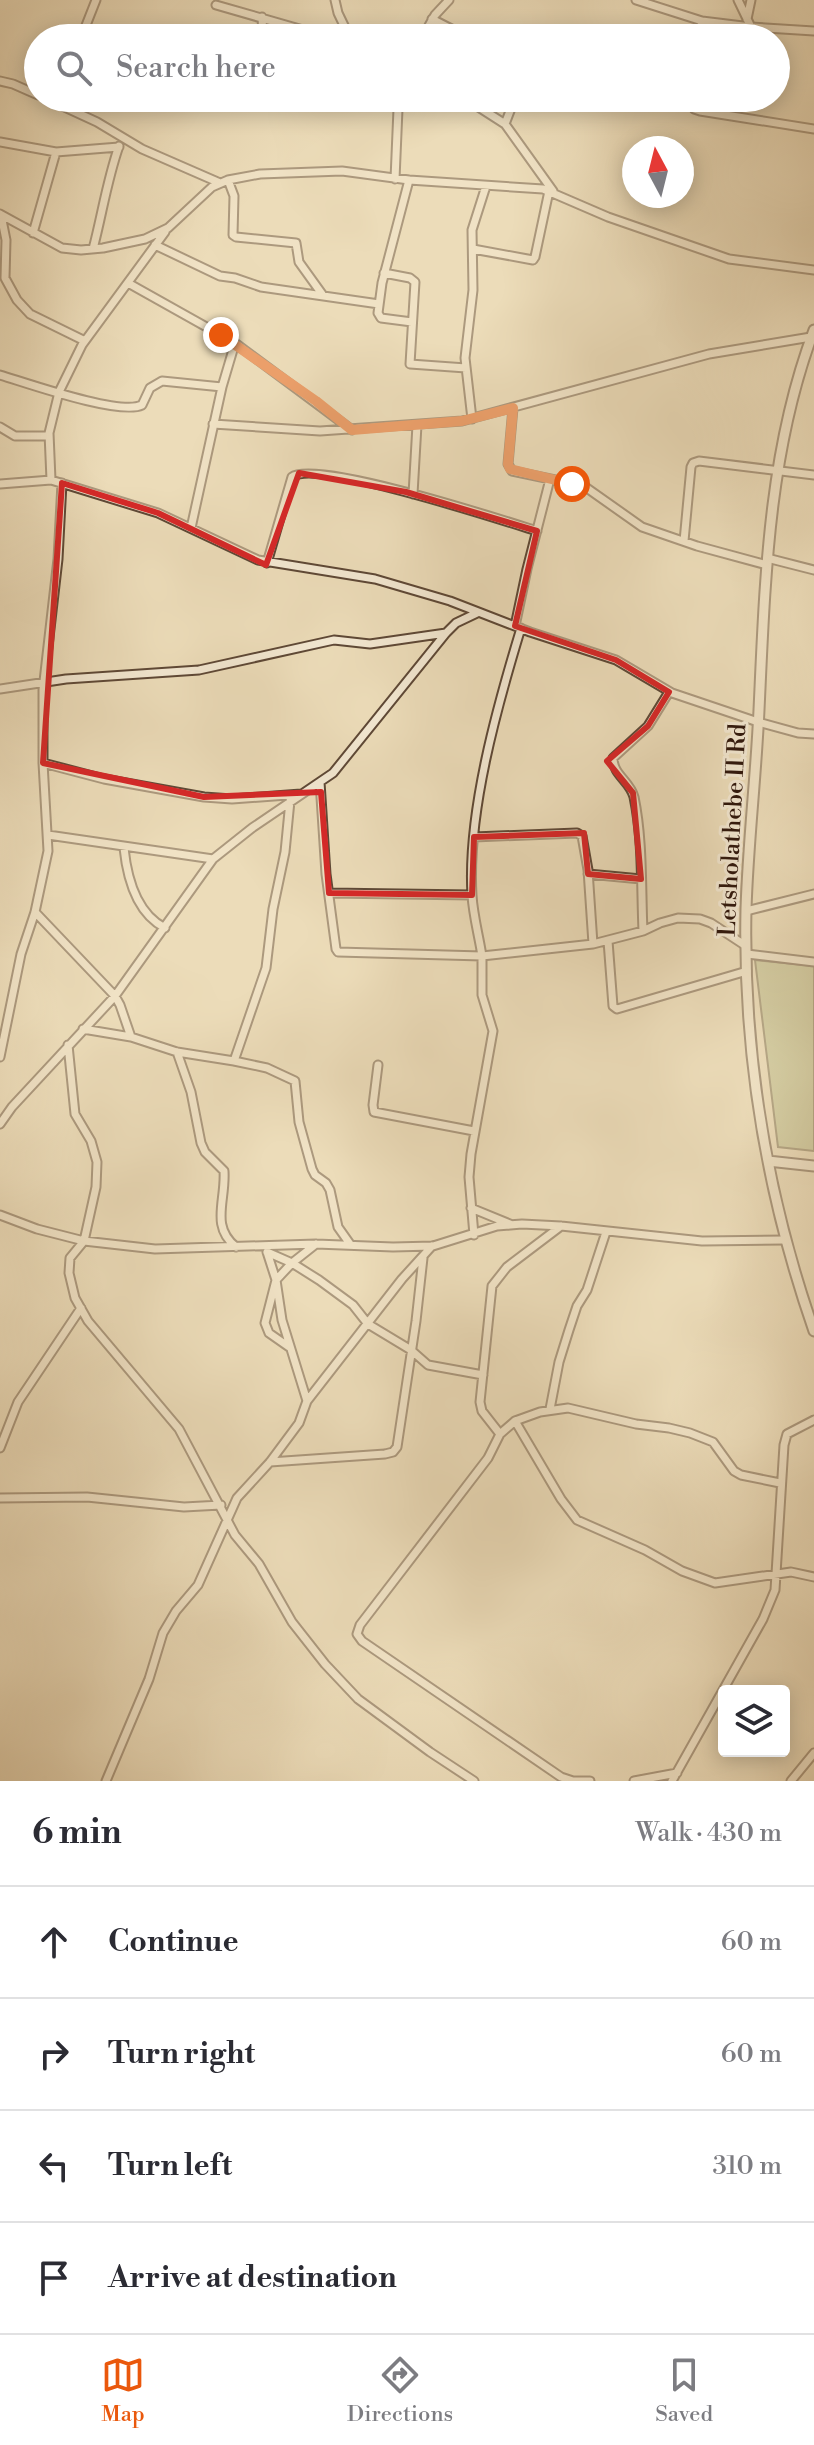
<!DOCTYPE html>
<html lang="en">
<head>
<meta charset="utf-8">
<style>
  :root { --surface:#fff; --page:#f7f7f7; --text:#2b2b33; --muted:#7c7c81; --line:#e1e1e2; --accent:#ea580c }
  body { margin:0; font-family:"Libre Bodoni",serif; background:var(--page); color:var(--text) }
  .controls { position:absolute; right:24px; bottom:24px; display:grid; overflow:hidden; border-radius:8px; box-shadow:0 4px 20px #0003 }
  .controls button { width:72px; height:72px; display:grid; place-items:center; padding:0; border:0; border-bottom:2px solid var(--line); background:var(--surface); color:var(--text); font:40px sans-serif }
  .compass { position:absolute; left:622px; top:136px; width:72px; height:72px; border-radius:50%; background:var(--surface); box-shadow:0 4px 20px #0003; rotate:353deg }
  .stop { position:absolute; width:24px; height:24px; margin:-18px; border:6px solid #ea580c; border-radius:50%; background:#fff }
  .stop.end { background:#ea580c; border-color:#fff; box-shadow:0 2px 8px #0008 }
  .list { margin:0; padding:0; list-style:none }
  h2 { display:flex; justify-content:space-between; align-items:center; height:104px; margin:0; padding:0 32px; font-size:34px }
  h2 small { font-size:26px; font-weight:400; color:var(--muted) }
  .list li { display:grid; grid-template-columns:52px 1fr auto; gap:24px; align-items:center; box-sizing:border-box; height:112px; padding:0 32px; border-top:2px solid var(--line) }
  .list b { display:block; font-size:30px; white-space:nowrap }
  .list em { font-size:26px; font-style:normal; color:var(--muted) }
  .icon { flex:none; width:44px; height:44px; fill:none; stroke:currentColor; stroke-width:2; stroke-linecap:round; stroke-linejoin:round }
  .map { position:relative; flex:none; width:814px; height:1781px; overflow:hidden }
  .search { position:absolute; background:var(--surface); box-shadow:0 4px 20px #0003; left:24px; right:24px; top:24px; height:88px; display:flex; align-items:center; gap:20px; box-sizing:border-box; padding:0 28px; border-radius:44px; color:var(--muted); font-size:30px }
  .sheet { height:552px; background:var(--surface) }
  nav { display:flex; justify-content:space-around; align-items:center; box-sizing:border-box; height:112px; border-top:2px solid var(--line); background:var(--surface); font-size:22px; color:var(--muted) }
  nav a { display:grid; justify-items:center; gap:4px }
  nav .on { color:var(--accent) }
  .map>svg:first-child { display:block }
</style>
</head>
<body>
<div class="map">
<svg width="814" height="1781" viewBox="0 0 814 1781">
  <rect width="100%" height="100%" fill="#ecdcb9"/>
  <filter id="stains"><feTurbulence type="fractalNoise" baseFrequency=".0025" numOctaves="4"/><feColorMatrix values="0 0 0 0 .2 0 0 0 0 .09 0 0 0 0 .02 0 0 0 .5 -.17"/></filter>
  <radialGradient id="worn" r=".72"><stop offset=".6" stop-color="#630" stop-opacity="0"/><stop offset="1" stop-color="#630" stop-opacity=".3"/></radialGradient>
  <path fill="#bbbf8d" stroke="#756a4c" stroke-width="2" d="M 755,960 L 814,966 L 814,1151 L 778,1147 Z"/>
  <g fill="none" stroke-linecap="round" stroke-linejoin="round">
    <g stroke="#5e4836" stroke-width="11">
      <path id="minor" d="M 335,0 L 338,13 L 350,38
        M 636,0 L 702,21 L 751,27 L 814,31
        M 738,0 L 751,27
        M 216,5 L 331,38
        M 262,17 L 263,38
        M 432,19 L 469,38
        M 747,19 L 751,0
        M 81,38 L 96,0
        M 422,38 L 435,15 L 449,0
        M 698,38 L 702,21
        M 0,81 L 13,84 L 38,95
        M 45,98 L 97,122 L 142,149 L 220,183
        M 444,98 L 477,106 L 505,124 L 553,191
        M 689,98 L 694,109 L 700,111 L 814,129
        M 505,124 L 515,98
        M 0,142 L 56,152 L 119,147
        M 395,179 L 398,109 L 396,98
        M 228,180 L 234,196 L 233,235 L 236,237 L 296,243 L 299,262 L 322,294
        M 409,180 L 382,283 L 378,313 L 381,318 L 412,322
        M 0,214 L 62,248 L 81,250 L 103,248 L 145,239 L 168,228 L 212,187 L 228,180 L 260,174 L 342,171 L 409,180 L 543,189 L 608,217 L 729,259 L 814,270
        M 1,215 L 6,240 L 5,278 L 17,300 L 30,314 L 85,341
        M 33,233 L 56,152
        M 155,245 L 220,276 L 235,278 L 261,287 L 379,304
        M 93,249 C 102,215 107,180 119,146
        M 473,249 L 533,260 L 535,257 L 549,191
        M 384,273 L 410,278 L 415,282 L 410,364 L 466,368
        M 128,283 L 235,343 L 352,430
        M 0,375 C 27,383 120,416 142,405 L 150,388 L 162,381 L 222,387
        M 513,408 L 508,464 L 512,471 L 584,486 L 642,527 L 697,546 L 767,565
        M 472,419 L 465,358 L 473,290 L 472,230 L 486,186
        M 213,424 L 320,431 L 462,421 L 709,354 L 811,337
        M 0,427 L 15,436 L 49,436
        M 51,480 L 49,433 L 59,392 L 82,345 L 165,232
        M 0,484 L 51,480 L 158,513 L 258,560 L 375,579 L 450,601 L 530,632 L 616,660 L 672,693 L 758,722 L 798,733 L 814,734
        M 413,494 L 417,425
        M 191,528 L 222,387 L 235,343
        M 684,541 L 691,467 L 693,463 L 699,461 L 814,475
        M 767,558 L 814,570
        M 267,563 L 292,477 C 315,459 502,520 537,531
        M 515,626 L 527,569 L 550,479
        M 0,689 L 66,679 L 199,670 L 334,640 L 370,644 L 446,633
        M 43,763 L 104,779 L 204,797 L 232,799 L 301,794
        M 320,782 L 326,874 L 336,949 L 338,952 L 482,956 C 479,936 473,915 472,895 C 467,813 497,707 521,628
        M 48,835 L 213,859
        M 474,837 L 577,833 L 582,836 L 588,870 L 593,944
        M 124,848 C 127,877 136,913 165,928
        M 588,874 L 641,879
        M 329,893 L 472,895
        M 746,911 L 814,894
        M 35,912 L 115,996 L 120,1005 L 131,1037 L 177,1052 L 234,1061 L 266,968 L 273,909 L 285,852 L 290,801
        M 643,931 C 641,887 643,840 634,797 C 630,781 613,775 613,758 L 648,726 L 669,692
        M 608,941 L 613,1006 L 617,1009 L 747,971
        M 747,954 L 814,962
        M 83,1029 L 131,1037
        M 68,1045 L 75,1114 L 91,1141 L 97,1162 L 96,1187 L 84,1241 L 70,1258 L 69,1273 L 75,1298 L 88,1321 L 179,1429 L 235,1535 L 259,1564 L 292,1622 L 325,1664 L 358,1699 L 430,1752 L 474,1781
        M 177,1052 L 191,1092 L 201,1143 L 205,1152 L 224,1171 C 226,1201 210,1226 236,1247
        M 0,1057 L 21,954 L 35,912 L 48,851 L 43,763 L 43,690 L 58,559 L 62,483
        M 234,1061 L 267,1068 L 295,1081 L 299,1122 L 312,1169 L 315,1175 L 326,1183 L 330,1190 L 338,1227 L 350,1244
        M 378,1065 L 373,1105 L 374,1112 L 474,1131
        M 0,1124 L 12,1107 L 115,996 L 213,859 L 252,828 L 333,773 L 446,633 L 456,623 L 477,613
        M 471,1208 L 510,1224
        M 0,1215 L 37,1229 L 84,1241 L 155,1249 L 316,1244 L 393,1247 L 433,1246 L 497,1226 L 522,1224 L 561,1226 L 702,1241 L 785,1240
        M 561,1226 L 507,1267 L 492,1286 L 480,1402 L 482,1411 L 500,1434 L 515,1421 L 561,1499 L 577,1520 L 645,1550 L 682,1571 L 715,1583 L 791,1572 L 814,1577
        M 474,1235 L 469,1177 L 471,1154 L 493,1031 L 482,995 L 482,956 L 593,944 L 643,931 L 660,923 L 678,918 L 700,919 L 711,923 L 746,946
        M 267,1252 L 292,1263 L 319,1280 L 353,1305 L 368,1324 L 411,1350 L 428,1365 L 483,1375
        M 267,1252 L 276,1280 L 282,1320 L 307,1401
        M 289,1347 L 269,1333 L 265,1323 L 276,1280 L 292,1263 L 316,1244
        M 550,1409 L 559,1362 L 569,1330 L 577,1306 L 587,1290 L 606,1232
        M 515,1421 L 540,1412 L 568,1408 L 636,1424 L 669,1428 L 690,1433 L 713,1442 L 734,1471 L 741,1475 L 780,1483
        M 500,1434 L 488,1458 L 360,1625 L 357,1634 L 362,1641 L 561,1777 L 573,1781 L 590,1781
        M 0,1448 L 18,1402 L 81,1308
        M 270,1462 L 385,1454 L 393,1452 L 397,1447 L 416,1321 L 423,1258
        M 0,1498 L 87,1497 L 184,1507 L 221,1505
        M 106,1781 L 149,1679 L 163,1633 L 176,1611 L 198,1585 L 237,1498 L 270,1462 L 299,1423 L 307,1401 L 402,1279 L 432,1246
        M 634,1781 L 677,1773
        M 672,1781 L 763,1619 L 775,1590 L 784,1445 L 787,1434 L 814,1420
        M 791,1781 L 814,1753"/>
    </g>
    <g stroke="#5e4836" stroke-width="13">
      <path id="tertiary" d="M 814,330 C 768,452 765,581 759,710 C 756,777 748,843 746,909 C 743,1052 767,1196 814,1331
        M 768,1161 L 814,1166"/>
    </g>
    <use href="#minor" stroke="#f3e8d2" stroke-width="7"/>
    <use href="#tertiary" stroke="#f3e8d2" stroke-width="9"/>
  </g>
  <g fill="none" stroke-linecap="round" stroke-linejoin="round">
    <path stroke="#ea580c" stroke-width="10" d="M 221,335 L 316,401 L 352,430 L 462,421 L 513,408 L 508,464 L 510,469 L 572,484"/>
  </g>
  <path d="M0 0H814V1781H0ZM 299,473 L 406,492 L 537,531 L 515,626 L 616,660 L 669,692 L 648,726 L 607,761 L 633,793 L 641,879 L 588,874 L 584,833 L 474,837 L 472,895 L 329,893 L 321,792 L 204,797 L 43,763 L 62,483 L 158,513 L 266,565 Z" fill="#ecdcb9" fill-opacity=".55" fill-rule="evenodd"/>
  <path fill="none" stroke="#d62828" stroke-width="6" stroke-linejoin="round" d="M 299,473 L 406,492 L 537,531 L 515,626 L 616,660 L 669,692 L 648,726 L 607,761 L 633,793 L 641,879 L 588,874 L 584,833 L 474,837 L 472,895 L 329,893 L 321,792 L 204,797 L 43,763 L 62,483 L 158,513 L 266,565 Z"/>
  <g text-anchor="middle" stroke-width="6" stroke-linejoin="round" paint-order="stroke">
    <g font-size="24" fill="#2f160b" stroke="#f3e8d2">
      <text transform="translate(732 830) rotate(-87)" y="8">Letsholathebe II Rd</text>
    </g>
  </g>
  <rect width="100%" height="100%" filter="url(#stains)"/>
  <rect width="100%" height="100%" fill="url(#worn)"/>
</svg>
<div class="controls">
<button><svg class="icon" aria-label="layers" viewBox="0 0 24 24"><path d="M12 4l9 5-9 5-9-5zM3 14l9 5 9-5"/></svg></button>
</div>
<svg class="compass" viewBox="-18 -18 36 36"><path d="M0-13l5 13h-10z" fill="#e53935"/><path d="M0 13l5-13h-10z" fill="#7c7c81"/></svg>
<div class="stop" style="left:572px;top:484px"></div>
<div class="stop end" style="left:221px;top:335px"></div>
<div class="search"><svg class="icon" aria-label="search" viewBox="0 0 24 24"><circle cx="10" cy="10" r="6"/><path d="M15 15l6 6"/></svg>Search here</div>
</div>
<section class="sheet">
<h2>6 min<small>Walk · 430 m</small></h2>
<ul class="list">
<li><svg class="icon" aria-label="ahead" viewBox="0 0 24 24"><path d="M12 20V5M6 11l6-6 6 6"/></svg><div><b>Continue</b></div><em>60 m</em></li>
<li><svg class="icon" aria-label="right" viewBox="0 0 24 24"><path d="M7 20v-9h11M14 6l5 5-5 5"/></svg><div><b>Turn right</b></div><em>60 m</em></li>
<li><svg class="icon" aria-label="left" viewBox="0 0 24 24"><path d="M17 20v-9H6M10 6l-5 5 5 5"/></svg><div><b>Turn left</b></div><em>310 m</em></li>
<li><svg class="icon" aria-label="arrive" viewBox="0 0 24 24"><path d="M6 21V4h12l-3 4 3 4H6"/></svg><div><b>Arrive at destination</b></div></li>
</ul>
</section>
<nav>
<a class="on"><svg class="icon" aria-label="map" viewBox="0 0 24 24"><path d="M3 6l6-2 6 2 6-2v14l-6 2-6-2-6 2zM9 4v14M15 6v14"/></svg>Map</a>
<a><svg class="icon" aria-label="directions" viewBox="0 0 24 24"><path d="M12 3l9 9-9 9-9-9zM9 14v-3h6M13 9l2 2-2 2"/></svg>Directions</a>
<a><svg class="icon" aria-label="saved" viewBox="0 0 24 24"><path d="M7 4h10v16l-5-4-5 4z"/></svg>Saved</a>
</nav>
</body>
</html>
